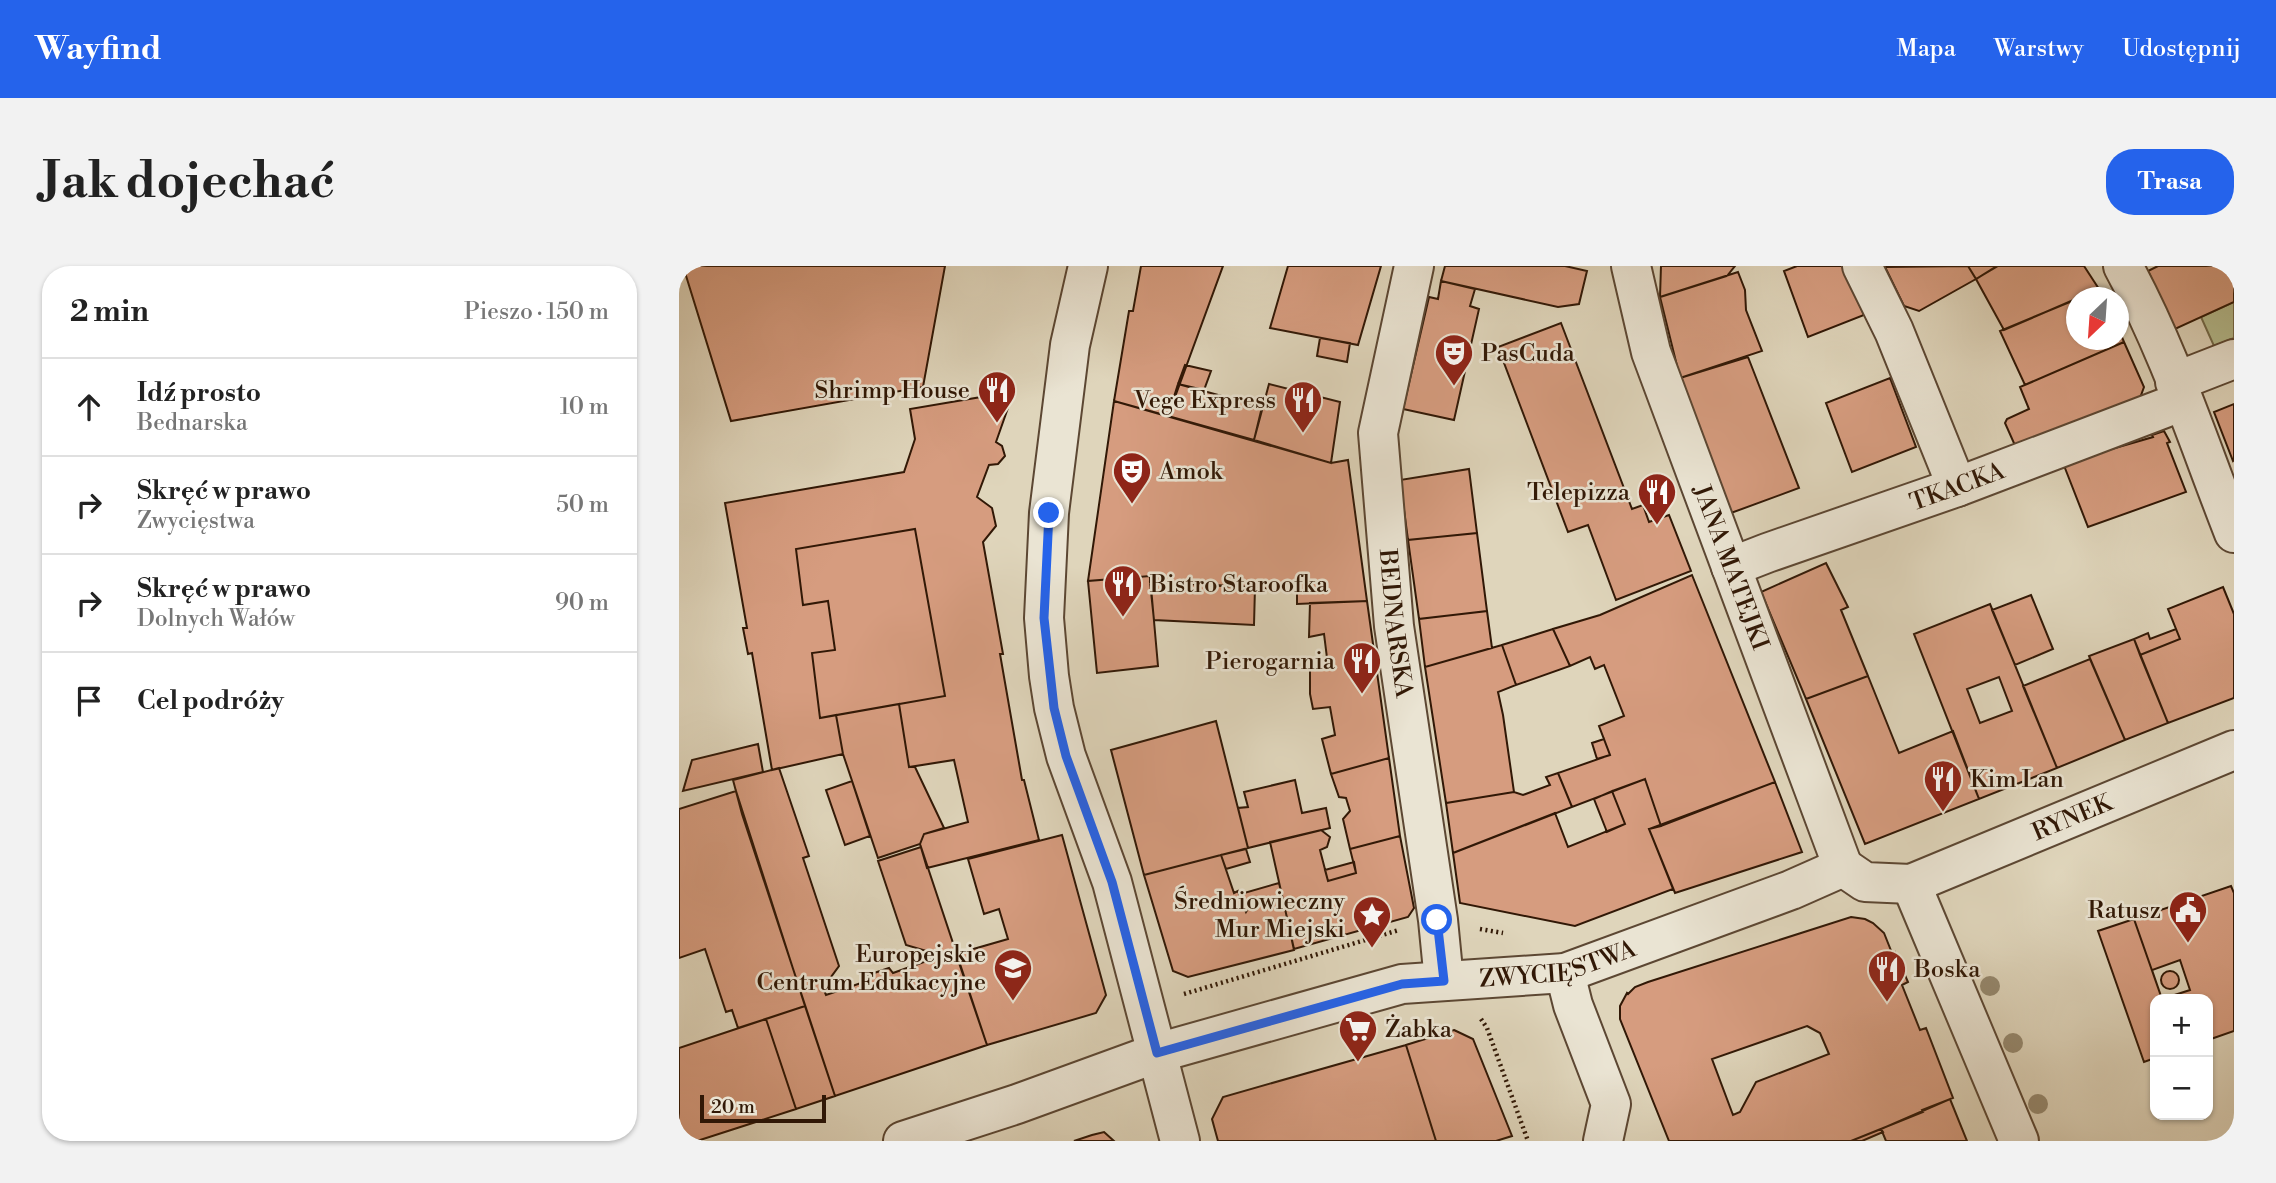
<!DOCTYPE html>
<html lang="pl">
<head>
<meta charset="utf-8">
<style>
  :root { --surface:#fff; --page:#f2f2f2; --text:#222; --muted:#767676; --line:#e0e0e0; --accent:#2563eb }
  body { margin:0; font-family:"Libre Bodoni",serif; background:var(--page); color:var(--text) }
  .controls { position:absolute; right:21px; bottom:21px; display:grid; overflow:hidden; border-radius:14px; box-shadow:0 2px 5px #0004 }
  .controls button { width:63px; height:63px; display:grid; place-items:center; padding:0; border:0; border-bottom:2px solid var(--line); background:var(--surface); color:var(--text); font:35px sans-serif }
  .compass { position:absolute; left:1387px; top:21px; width:63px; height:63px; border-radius:50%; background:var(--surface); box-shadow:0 2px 5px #0004; rotate:205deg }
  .scale { position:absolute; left:21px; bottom:18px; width:126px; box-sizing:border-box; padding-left:7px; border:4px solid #311806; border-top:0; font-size:19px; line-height:24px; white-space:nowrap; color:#311806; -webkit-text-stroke:5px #eae4d3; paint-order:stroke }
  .stop { position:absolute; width:21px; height:21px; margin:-16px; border:5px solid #2563eb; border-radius:50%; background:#fff }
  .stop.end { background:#2563eb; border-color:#fff; box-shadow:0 2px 7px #0008 }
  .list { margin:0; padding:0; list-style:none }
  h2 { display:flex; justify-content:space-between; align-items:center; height:91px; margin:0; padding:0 28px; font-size:30px }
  h2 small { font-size:23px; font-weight:400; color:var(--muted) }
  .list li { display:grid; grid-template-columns:46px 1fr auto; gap:21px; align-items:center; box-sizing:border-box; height:98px; padding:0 28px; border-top:2px solid var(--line) }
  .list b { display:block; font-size:26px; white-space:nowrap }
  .list p { margin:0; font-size:23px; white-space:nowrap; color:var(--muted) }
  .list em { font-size:23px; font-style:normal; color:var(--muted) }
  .icon { flex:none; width:38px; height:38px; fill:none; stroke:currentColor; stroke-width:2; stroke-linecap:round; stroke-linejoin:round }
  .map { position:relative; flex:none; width:1555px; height:875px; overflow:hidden; border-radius:28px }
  header { display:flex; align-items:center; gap:42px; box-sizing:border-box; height:98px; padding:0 35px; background:var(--accent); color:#fff }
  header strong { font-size:33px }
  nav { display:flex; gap:38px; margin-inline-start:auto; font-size:24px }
  .intro { display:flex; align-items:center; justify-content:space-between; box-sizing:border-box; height:168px; padding:0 42px }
  h1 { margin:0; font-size:49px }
  .button { padding:18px 32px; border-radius:28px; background:var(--accent); color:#fff; font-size:24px; font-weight:700 }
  main { display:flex; gap:42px; padding:0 42px }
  aside { flex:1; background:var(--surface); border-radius:28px; box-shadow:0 2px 5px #0004 }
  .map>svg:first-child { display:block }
</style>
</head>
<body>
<header>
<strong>Wayfind</strong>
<nav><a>Mapa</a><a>Warstwy</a><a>Udostępnij</a></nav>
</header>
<div class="intro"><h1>Jak dojechać</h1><a class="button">Trasa</a></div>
<main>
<aside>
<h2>2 min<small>Pieszo · 150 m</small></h2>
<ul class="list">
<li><svg class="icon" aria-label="ahead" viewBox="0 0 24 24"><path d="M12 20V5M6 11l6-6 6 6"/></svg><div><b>Idź prosto</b><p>Bednarska</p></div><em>10 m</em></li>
<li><svg class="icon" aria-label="right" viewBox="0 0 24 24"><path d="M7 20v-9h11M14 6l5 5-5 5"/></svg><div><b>Skręć w prawo</b><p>Zwycięstwa</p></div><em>50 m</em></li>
<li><svg class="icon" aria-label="right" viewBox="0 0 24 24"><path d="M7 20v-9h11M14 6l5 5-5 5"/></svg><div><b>Skręć w prawo</b><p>Dolnych Wałów</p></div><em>90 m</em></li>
<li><svg class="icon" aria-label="arrive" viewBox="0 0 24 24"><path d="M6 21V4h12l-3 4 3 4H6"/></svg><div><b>Cel podróży</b></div></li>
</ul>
</aside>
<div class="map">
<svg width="1555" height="875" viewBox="0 0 1555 875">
  <rect width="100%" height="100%" fill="#dfd5bb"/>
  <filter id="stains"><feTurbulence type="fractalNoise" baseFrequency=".00286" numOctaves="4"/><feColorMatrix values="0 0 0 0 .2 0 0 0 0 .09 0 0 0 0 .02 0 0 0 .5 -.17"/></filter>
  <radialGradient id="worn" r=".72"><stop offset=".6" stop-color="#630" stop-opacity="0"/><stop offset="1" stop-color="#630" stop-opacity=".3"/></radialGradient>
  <path fill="#b5bc8e" stroke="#736a4a" stroke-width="2" d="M 1555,36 L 1555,72 L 1535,80 L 1522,51 Z"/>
  <path fill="#d69c7f" stroke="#311806" stroke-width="2" fill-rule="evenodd" d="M 4,0 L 266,0 L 244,121 L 52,155 Z
    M 462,0 L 544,0 L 489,150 L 435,135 L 450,45 L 454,45 Z
    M 609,0 L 702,0 L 679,79 L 591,62 Z
    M 766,0 L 886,0 L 908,5 L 900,38 L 879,41 L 762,15 Z
    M 982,0 L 1056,0 L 1048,10 L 981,31 Z
    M 1118,0 L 1164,0 L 1185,49 L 1129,71 L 1105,5 Z
    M 1289,0 L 1297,13 L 1240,45 L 1225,40 L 1206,1 Z
    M 1289,0 L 1318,0 L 1297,13 Z
    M 1319,0 L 1405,0 L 1420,23 L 1325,64 L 1297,13 Z
    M 1479,0 L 1555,0 L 1555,36 L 1496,63 L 1469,5 Z
    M 1059,6 L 1066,24 L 1067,44 L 1083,85 L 1001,112 L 981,31 Z
    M 762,15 L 796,23 L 791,40 L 800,43 L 775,154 L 724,143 L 750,31 L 759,33 Z
    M 1420,23 L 1424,32 L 1401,32 Z
    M 1398,33 L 1398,74 L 1440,74 L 1440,64 L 1445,76 L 1346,119 L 1321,65 Z
    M 882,57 L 953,243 L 964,239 L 970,256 L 990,249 L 1012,305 L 937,334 L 909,259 L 889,266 L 819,81 Z
    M 641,72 L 671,77 L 668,96 L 638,90 Z
    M 1445,76 L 1465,121 L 1461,132 L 1338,184 L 1326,157 L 1328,153 L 1350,143 L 1341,121 Z
    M 1069,91 L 1120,222 L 1052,247 L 1001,112 Z
    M 506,99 L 532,105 L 525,124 L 499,118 Z
    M 1211,112 L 1237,181 L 1173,206 L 1147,137 Z
    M 499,118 L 583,141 L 575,174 L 489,150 Z
    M 590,118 L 661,136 L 652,197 L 575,174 Z
    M 326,127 L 328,139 L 330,139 L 317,176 L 323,180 L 326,190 L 319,198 L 310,199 L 298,231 L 313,242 L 317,260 L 304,276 L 324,388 L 321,388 L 343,514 L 345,514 L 360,574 L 248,602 L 241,578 L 245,568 L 289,556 L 275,494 L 230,501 L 220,438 L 266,430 L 236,263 L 117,283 L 124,339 L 149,335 L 156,384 L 133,387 L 141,452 L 157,449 L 164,488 L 93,504 L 73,387 L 69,388 L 64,362 L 68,362 L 46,237 L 225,206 L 236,173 L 231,143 Z
    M 435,135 L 652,197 L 669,194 L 688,335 L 618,338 L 618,324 L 471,316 L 471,310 L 409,315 Z
    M 1555,138 L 1555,194 L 1554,195 L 1535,146 Z
    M 1485,165 L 1491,176 L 1488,177 L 1507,226 L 1409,261 L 1384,197 L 1474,171 L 1473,169 Z
    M 790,203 L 798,267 L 729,274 L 721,214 Z
    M 236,263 L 266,430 L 141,452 L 133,387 L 156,384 L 149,335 L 124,339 L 117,283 Z
    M 798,267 L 808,345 L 740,353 L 729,274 Z
    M 1147,297 L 1169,341 L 1162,344 L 1189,410 L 1127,433 L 1082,326 Z
    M 1013,309 L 1096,516 L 982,560 L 966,513 L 893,541 L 879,507 L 931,489 L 920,460 L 945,450 L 925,399 L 916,403 L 911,391 L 891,400 L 874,363 L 921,349 Z
    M 471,310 L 479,400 L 418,407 L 409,315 Z
    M 471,316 L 576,321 L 575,359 L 475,354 Z
    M 1544,321 L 1555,348 L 1555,432 L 1489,457 L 1461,389 L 1501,373 L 1489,343 Z
    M 1352,329 L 1374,383 L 1336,399 L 1313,344 Z
    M 688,335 L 710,492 L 652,508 L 643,473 L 656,469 L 651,441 L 634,443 L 631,428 L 631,403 L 649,400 L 645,368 L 630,371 L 631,337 Z
    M 1311,338 L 1378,502 L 1300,533 L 1235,368 ZM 1320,411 L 1333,445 L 1301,457 L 1288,423 Z
    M 808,345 L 813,382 L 746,401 L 740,353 Z
    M 874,363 L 891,400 L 837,419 L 823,379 Z
    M 1497,363 L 1501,373 L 1461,389 L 1455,373 L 1469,367 L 1471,373 Z
    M 1455,373 L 1489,457 L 1446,474 L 1410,390 Z
    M 823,379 L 837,419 L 819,426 L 824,449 L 835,526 L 767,537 L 746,401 Z
    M 1411,393 L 1446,474 L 1378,502 L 1344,420 Z
    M 1189,410 L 1220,487 L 1274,465 L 1300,533 L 1186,578 L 1127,433 Z
    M 220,438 L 230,501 L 236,501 L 265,562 L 245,568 L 241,578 L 199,592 L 164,488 L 157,449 Z
    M 537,455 L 569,582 L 465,609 L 432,484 Z
    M 925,473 L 931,489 L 918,493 L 913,477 Z
    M 79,478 L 84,506 L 4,525 L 13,494 Z
    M 710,492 L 721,570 L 671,583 L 664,553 L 671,545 L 667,532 L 660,531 L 652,508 Z
    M 100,502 L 130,590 L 124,592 L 160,700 L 144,722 L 147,729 L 188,715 L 189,709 L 210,702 L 214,707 L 253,693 L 251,686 L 227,679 L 199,595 L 242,581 L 308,779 L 156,830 L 63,548 L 54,514 Z
    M 879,507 L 893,541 L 774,587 L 767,537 L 835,526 L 844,529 L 871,519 L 867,511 Z
    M 966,513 L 982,560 L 970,563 L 994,623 L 896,660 L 781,637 L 774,587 L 876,547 L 889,581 L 946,558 L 933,525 Z
    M 616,514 L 623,547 L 647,542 L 651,562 L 569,582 L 559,542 L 569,541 L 565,526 Z
    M 173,515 L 191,570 L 166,579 L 147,524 Z
    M 1096,516 L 1123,586 L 996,627 L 970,563 Z
    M 57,525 L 126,740 L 59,762 L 53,744 L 47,746 L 26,683 L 0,692 L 0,543 Z
    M 933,525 L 946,558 L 928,566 L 915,533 Z
    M 642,564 L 651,571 L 648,581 L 641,584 L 649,615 L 677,607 L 671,583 L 721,570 L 735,642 L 729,651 L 615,683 L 591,576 Z
    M 383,569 L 427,729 L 417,747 L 308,779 L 277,688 L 329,673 L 320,643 L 305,648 L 289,593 Z
    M 567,583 L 571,596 L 547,603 L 542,589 Z
    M 542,589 L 555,627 L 559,625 L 567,646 L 570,641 L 603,629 L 615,684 L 509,711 L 494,705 L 465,609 Z
    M 675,596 L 677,607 L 649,615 L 646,604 Z
    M 600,617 L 603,629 L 570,641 L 567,646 L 562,634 L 565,627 Z
    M 1552,620 L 1555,627 L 1555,765 L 1529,774 L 1529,733 L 1483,733 L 1455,653 Z
    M 1172,651 L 1186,653 L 1194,657 L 1205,667 L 1213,687 L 1216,686 L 1229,716 L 1223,719 L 1241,764 L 1247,762 L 1274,832 L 1243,844 L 1244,846 L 1172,875 L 990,875 L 941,753 L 941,740 L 948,727 L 949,728 L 956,721 L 969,716 ZM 1128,760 L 1141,767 L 1150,788 L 1077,816 L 1061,846 L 1054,849 L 1033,793 Z
    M 1455,653 L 1483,733 L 1476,733 L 1476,792 L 1465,796 L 1419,665 Z
    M 1501,694 L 1511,724 L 1483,733 L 1473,704 Z
    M1482 714a9 9 0 1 1 18 0a9 9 0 1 1-18 0Z
    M 126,740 L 156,830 L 117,843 L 87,753 Z
    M 87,753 L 117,843 L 18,875 L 0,875 L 0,782 Z
    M 775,764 L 794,773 L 833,870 L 817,875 L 757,875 L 727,779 Z
    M 727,779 L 757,875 L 539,875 L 533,853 L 544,831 Z
    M 1271,833 L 1288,875 L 1207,875 L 1202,863 Z
    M 1202,863 L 1204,866 L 1183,875 L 1172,875 Z
    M 425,866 L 435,875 L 395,875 L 413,869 Z"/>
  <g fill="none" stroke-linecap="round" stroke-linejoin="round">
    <g stroke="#5c4733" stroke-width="42">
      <g id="minor">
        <path d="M 409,0 L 391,79 L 370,247 L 365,352 L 370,410 L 375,442 L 387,490 L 433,616 L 501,875"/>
        <path id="s1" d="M 735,0 L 699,167 L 715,360 L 759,654 L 765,715"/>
        <path id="s2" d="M 952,0 L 972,86 L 1164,601"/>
        <path d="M 1183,0 L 1215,65 L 1278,221"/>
        <path d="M 1444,0 C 1490,84 1520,178 1555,267"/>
        <path d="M 1496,116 L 1555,93"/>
        <path id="s3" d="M 1052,301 L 1088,287 L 1278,221 L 1504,135"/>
        <path d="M 1164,601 L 1186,616 L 1232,618"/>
        <path d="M 886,707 L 894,739 L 932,838 L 924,875"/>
        <path id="s4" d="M 224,875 L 338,838 L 478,787 L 723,718 L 886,707 L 1112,624 L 1164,601"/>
        <path id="s5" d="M 1340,875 L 1232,618 L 1555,484"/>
      </g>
    </g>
    <path stroke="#311806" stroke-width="4.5" stroke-dasharray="2 3.5" stroke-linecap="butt" d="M 801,663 L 824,667
      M 505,728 L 720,664
      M 802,753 L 808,762 L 849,875"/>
    <use href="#minor" stroke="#eae4d3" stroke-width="38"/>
  </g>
  <g fill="#95886e">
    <circle cx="1311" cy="720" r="10"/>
    <circle cx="1334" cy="777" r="10"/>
    <circle cx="1359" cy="838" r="10"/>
  </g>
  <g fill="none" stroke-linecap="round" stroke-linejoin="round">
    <path stroke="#2563eb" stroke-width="9" d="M 370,247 L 365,352 L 375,442 L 387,490 L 433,616 L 478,787 L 723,718 L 765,715 L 758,654"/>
  </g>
  <defs>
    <g id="theatre-pin" transform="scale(2.0125)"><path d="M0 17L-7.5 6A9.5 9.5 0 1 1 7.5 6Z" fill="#8f2418" stroke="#eae4d3"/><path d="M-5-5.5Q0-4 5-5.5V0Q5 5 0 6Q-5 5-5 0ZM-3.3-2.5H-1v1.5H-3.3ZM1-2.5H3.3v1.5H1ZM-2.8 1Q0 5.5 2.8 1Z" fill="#fff"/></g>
    <g id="restaurant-pin" transform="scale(2.0125)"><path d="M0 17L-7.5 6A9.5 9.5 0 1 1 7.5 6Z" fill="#8f2418" stroke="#eae4d3"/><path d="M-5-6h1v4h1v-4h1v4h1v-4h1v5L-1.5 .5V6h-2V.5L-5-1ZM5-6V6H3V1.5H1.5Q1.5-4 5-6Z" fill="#fff"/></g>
    <g id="civic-pin" transform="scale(2.0125)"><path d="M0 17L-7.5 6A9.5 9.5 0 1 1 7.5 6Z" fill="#8f2418" stroke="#eae4d3"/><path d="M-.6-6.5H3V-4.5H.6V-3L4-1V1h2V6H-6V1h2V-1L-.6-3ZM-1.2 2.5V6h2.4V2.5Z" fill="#fff"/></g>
    <g id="sight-pin" transform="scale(2.0125)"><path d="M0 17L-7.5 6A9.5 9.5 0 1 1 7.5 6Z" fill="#8f2418" stroke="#eae4d3"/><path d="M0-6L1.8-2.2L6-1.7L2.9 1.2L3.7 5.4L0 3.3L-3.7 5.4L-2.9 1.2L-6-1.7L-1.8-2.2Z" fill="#fff"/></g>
    <g id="university-pin" transform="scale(2.0125)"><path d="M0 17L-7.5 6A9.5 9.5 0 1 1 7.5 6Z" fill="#8f2418" stroke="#eae4d3"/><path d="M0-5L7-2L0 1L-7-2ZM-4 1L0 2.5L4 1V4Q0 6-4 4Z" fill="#fff"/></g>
    <g id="supermarket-pin" transform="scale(2.0125)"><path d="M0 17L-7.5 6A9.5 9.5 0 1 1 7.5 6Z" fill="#8f2418" stroke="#eae4d3"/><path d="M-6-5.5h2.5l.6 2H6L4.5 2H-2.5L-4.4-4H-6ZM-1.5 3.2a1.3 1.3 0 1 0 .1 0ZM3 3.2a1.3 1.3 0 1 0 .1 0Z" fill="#fff"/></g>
  </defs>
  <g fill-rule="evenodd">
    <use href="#theatre-pin" x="775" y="87"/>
    <use href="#restaurant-pin" x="318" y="124"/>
    <use href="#restaurant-pin" x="624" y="134"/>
    <use href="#theatre-pin" x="453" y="205"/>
    <use href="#restaurant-pin" x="978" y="226"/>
    <use href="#restaurant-pin" x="444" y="318"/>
    <use href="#restaurant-pin" x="683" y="395"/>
    <use href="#restaurant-pin" x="1264" y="513"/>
    <use href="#civic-pin" x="1509" y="644"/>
    <use href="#sight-pin" x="693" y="649"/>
    <use href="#university-pin" x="334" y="702"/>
    <use href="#restaurant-pin" x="1208" y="703"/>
    <use href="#supermarket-pin" x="679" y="763"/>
  </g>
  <g text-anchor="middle" stroke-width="5" stroke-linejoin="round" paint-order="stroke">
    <g font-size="24" fill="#311806" stroke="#eae4d3" text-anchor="end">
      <text x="802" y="95" text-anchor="start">PasCuda</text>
      <text x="291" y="132">Shrimp House</text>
      <text x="597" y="142">Vege Express</text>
      <text x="480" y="213" text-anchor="start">Amok</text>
      <text x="951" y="234">Telepizza</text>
      <text x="471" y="326" text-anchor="start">Bistro Staroofka</text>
      <text x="656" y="403">Pierogarnia</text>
      <text x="1291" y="521" text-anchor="start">Kim Lan</text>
      <text x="666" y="643">Średniowieczny<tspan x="666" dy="28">Mur Miejski</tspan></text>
      <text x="1482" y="652">Ratusz</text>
      <text x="307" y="696">Europejskie<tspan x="307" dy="28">Centrum Edukacyjne</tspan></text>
      <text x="1235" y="711" text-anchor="start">Boska</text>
      <text x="706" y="771" text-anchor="start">Żabka</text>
    </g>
    <g font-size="24" fill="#311806" stroke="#eae4d3">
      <text dy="8" stroke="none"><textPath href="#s3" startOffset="240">TKACKA</textPath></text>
      <text dy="8" stroke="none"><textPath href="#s2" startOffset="318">JANA MATEJKI</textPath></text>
      <text dy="8" stroke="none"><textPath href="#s1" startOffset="362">BEDNARSKA</textPath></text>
      <text dy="8" stroke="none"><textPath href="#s5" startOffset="453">RYNEK</textPath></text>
      <text dy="8" stroke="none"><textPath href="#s4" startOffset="681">ZWYCIĘSTWA</textPath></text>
    </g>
  </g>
  <rect width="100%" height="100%" filter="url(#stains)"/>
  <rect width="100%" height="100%" fill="url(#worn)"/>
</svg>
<div class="controls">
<button>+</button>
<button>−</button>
</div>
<svg class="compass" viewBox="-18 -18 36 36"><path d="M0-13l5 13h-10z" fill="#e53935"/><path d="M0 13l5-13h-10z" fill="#767676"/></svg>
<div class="scale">20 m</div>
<div class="stop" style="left:758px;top:654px"></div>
<div class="stop end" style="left:370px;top:247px"></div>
</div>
</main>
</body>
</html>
